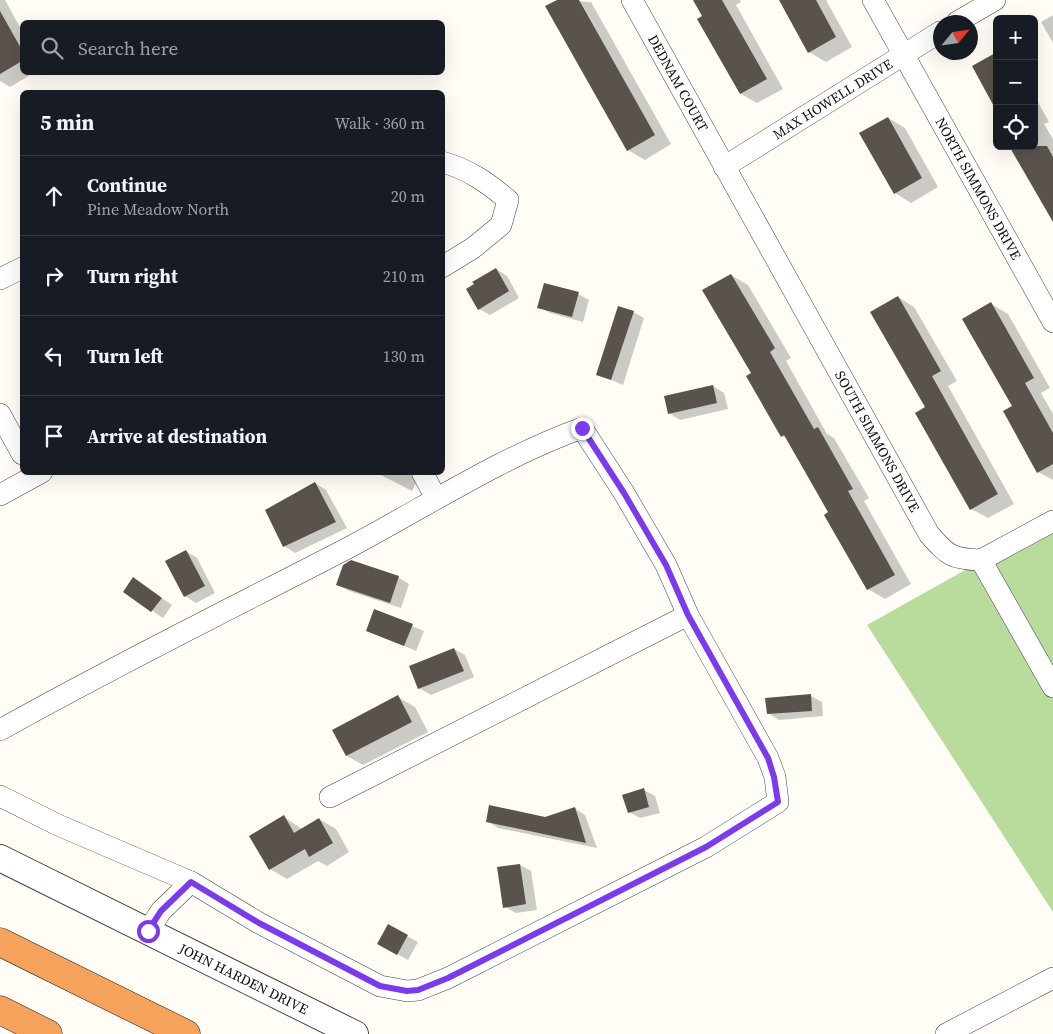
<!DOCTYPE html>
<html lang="en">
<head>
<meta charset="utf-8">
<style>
  :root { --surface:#171b24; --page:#242831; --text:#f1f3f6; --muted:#9ea1a6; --line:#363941 }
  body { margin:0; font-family:"Source Serif 4",serif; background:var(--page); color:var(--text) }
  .controls { position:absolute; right:15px; top:15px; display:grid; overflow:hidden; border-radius:8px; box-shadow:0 5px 20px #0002 }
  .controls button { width:45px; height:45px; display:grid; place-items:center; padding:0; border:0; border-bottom:1px solid var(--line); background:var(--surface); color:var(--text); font:25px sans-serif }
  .compass { position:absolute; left:933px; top:15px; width:45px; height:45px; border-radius:50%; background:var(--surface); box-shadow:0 5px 20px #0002; rotate:61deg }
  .stop { position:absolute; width:15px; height:15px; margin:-11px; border:4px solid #7c3aed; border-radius:50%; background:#fff }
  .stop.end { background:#7c3aed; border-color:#fff; box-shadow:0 1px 5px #0008 }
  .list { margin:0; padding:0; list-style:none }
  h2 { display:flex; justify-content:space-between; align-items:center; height:65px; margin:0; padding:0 20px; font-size:21px }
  h2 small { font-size:16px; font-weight:400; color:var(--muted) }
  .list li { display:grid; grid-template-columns:32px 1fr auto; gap:15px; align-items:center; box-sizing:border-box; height:80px; padding:0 20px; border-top:1px solid var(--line) }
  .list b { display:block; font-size:19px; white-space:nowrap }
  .list p { margin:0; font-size:16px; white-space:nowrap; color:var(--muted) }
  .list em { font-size:16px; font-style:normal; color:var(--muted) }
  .icon { flex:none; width:28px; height:28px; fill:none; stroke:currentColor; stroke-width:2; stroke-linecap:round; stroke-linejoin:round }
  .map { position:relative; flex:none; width:1053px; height:1034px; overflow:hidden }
  .search { position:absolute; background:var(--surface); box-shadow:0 5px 20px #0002; left:20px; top:20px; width:425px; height:55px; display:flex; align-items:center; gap:12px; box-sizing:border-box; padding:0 18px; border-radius:8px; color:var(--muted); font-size:19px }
  .panel { position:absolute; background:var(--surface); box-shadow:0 5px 20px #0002; left:20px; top:90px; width:425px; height:385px; border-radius:8px }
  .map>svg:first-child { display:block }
</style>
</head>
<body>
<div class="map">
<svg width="1053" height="1034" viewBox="0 0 1053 1034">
  <rect width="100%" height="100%" fill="#fffdf5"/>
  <path fill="#b9dc9c" d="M 1053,521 L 1053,912 L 867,625 Z"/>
  <path fill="#0003" d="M 0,0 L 5,0 L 22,31 L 22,72 L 35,72 L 10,87 L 0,81 Z
    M 559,0 L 591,2 L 671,144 L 645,160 L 628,150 Z
    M 694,0 L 740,0 L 741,2 L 736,5 L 783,89 L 757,103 L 741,94 Z
    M 780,0 L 826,0 L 852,47 L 826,62 L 809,52 Z
    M 1053,15 L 1053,43 L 1041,22 Z
    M 1034,95 L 1049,122 L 1044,124 L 1053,139 L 1053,211 L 1034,146 Z
    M 888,118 L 905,128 L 938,187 L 911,203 L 895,193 Z
    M 496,269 L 507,276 L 519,298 L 490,315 L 479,309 Z
    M 731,275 L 748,285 L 791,358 L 786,361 L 827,434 L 834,438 L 869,498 L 864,501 L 911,584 L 885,599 L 868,589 L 830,513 L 788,439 L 782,436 L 753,374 Z
    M 578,294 L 589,300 L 583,322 L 550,313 L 539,307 Z
    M 898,297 L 914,307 L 957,381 L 948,386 L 1014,504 L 988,518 L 971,509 L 926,408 Z
    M 991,304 L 1008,314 L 1050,388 L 1041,393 L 1053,414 L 1053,480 L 1038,472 L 1014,406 Z
    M 633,312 L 644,318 L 623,385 L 598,374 Z
    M 713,386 L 724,393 L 728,409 L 680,420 L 669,413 Z
    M 375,472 L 406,472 L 418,479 L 412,491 Z
    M 315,483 L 326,490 L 347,528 L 295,553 L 284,546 Z
    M 186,551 L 197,558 L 215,593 L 196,603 L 185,596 Z
    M 398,577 L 409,584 L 401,608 L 349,591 L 338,585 Z
    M 134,579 L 172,605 L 163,618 L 125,592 Z
    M 375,611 L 424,631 L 416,651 L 368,630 Z
    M 454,649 L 465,655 L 474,677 L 431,695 L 419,688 L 411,667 Z
    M 811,696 L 822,702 L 823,716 L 779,720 L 768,713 Z
    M 398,697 L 415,707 L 428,732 L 363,765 L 347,756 Z
    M 644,790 L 655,796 L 660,813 L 640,818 L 629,812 Z
    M 574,808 L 585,815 L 597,848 L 498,828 L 487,821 L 545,818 Z
    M 284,817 L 302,829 L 319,819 L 336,829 L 349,852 L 327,866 L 318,861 L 287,879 L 270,869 L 251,836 Z
    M 520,865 L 531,871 L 537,910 L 516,913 L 505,907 Z
    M 388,926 L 418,942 L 408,960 L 388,949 Z"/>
  <path fill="#5a524d" d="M 557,0 L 579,0 L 655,135 L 627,151 L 545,6 Z
    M 693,0 L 722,0 L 767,79 L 740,94 L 697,19 L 702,16 Z
    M 779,0 L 816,0 L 836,37 L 808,53 Z
    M 0,11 L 22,50 L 22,61 L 0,74 Z
    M 997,52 L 997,112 L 972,66 Z
    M 888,117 L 922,178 L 894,194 L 859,133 Z
    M 1009,146 L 1047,146 L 1053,157 L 1053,222 Z
    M 496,268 L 509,291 L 478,310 L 466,289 L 474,284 L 472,282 Z
    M 731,274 L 775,348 L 770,352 L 814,429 L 818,427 L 853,489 L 848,491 L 895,575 L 867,590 L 824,515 L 828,512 L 784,435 L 781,437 L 746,376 L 751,373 L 702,290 Z
    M 544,283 L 579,292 L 572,317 L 537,308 Z
    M 898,296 L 941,371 L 932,376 L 998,494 L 970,510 L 915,413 L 925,407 L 870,312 Z
    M 991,302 L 1034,378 L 1025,383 L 1053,433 L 1053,464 L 1037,473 L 1003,411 L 1012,406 L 962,319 Z
    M 618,306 L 634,311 L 611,380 L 596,375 Z
    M 713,385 L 717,403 L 668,414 L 664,396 Z
    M 315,482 L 336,522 L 283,547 L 265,510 Z
    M 186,550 L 205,586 L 184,597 L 165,561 Z
    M 351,560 L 399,576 L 390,603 L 336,585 L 343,565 Z
    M 133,577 L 162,598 L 151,612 L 123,592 Z
    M 374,609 L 413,624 L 404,646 L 366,631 Z
    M 454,648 L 464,671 L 418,689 L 409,666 Z
    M 811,694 L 812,711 L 767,714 L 765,698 Z
    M 398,695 L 412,722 L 346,756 L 332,730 Z
    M 644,788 L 649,807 L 628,813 L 622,795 Z
    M 489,805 L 545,817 L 575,807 L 586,843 L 486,822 Z
    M 284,815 L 294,833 L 319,818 L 333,843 L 309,857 L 305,849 L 269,870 L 249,836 Z
    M 520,864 L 526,904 L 503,908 L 497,867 Z
    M 388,924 L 408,935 L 397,955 L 377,944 Z"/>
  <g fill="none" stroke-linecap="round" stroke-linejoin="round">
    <g stroke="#444" stroke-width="22">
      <g id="minor">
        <path id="s1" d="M 632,0 L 929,534 C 948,556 952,559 981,560"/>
        <path id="s2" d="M 873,0 L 1053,322"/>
        <path d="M 957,22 L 995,0"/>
        <path d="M 442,162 C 468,169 488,183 508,200 L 501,225 L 473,248 L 442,267"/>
        <path id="s3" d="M 724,167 L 940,32"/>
        <path d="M 0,279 L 22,268"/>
        <path d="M 0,414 L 22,454"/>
        <path d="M 422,472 L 436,498"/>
        <path d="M 0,495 L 42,472"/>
        <path d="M 981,560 L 1053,687"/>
        <path d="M 981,560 L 1053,521"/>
        <path d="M 0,730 C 114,666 230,609 346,549 C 424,508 499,458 582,428 L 624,493 L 666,565 L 688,615 L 768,758 L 775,777 L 778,802 L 706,847 L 448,978 L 418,990 L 407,991 L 380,986 L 259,923 L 191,882 L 58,825 L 0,796"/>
        <path d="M 330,797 L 688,615"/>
        <path d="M 148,931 L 161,911 L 191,882"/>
        <path d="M 946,1034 L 1053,978"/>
      </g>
    </g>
    <g stroke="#444" stroke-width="28">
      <g id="tertiary">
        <path id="s4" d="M 0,858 L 355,1034"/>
      </g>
    </g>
    <g stroke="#222" stroke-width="29">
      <path id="motorway" d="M 0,942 L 186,1034
        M 0,1010 L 48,1034"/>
    </g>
    <use href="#minor" stroke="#fff" stroke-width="21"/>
    <use href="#tertiary" stroke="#fff" stroke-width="26"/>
    <use href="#motorway" stroke="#f5a25d" stroke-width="28"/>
  </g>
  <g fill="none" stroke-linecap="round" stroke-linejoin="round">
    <path stroke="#7c3aed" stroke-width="6" d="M 148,931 L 161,911 L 191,882 L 259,923 L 380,986 L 407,991 L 418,990 L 448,978 L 706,847 L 778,802 L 774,777 L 768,758 L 688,615 L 666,565 L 624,493 L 582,428"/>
  </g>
  <g text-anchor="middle" stroke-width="5" stroke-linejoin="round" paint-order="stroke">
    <g font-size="14" fill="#111" stroke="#fff">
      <text dy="5" stroke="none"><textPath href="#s1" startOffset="95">DEDNAM COURT</textPath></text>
      <text dy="5" stroke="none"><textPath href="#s3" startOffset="128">MAX HOWELL DRIVE</textPath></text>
      <text dy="5" stroke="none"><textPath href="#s2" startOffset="216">NORTH SIMMONS DRIVE</textPath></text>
      <text dy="5" stroke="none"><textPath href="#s1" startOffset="505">SOUTH SIMMONS DRIVE</textPath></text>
      <text dy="5" stroke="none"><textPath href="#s4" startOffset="272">JOHN HARDEN DRIVE</textPath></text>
    </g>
  </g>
</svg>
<div class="controls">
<button>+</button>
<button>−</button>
<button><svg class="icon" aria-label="locate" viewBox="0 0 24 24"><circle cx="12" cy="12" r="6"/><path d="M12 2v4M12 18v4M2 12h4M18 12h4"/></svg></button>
</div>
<svg class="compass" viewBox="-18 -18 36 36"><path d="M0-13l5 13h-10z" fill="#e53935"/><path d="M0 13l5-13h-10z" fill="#9ea1a6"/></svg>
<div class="stop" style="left:148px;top:931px"></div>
<div class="stop end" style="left:582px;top:428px"></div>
<div class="search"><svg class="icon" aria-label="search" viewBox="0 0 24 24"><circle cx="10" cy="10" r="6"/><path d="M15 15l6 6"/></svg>Search here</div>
<section class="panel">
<h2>5 min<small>Walk · 360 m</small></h2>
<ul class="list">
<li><svg class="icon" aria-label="ahead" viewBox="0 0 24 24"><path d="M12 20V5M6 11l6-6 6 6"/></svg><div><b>Continue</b><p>Pine Meadow North</p></div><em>20 m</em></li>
<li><svg class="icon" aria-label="right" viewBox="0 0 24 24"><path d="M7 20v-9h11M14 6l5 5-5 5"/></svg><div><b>Turn right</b></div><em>210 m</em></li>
<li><svg class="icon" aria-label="left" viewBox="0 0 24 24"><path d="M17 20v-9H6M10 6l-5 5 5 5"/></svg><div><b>Turn left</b></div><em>130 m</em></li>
<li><svg class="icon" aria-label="arrive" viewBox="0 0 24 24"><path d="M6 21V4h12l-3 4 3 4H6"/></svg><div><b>Arrive at destination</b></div></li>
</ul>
</section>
</div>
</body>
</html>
